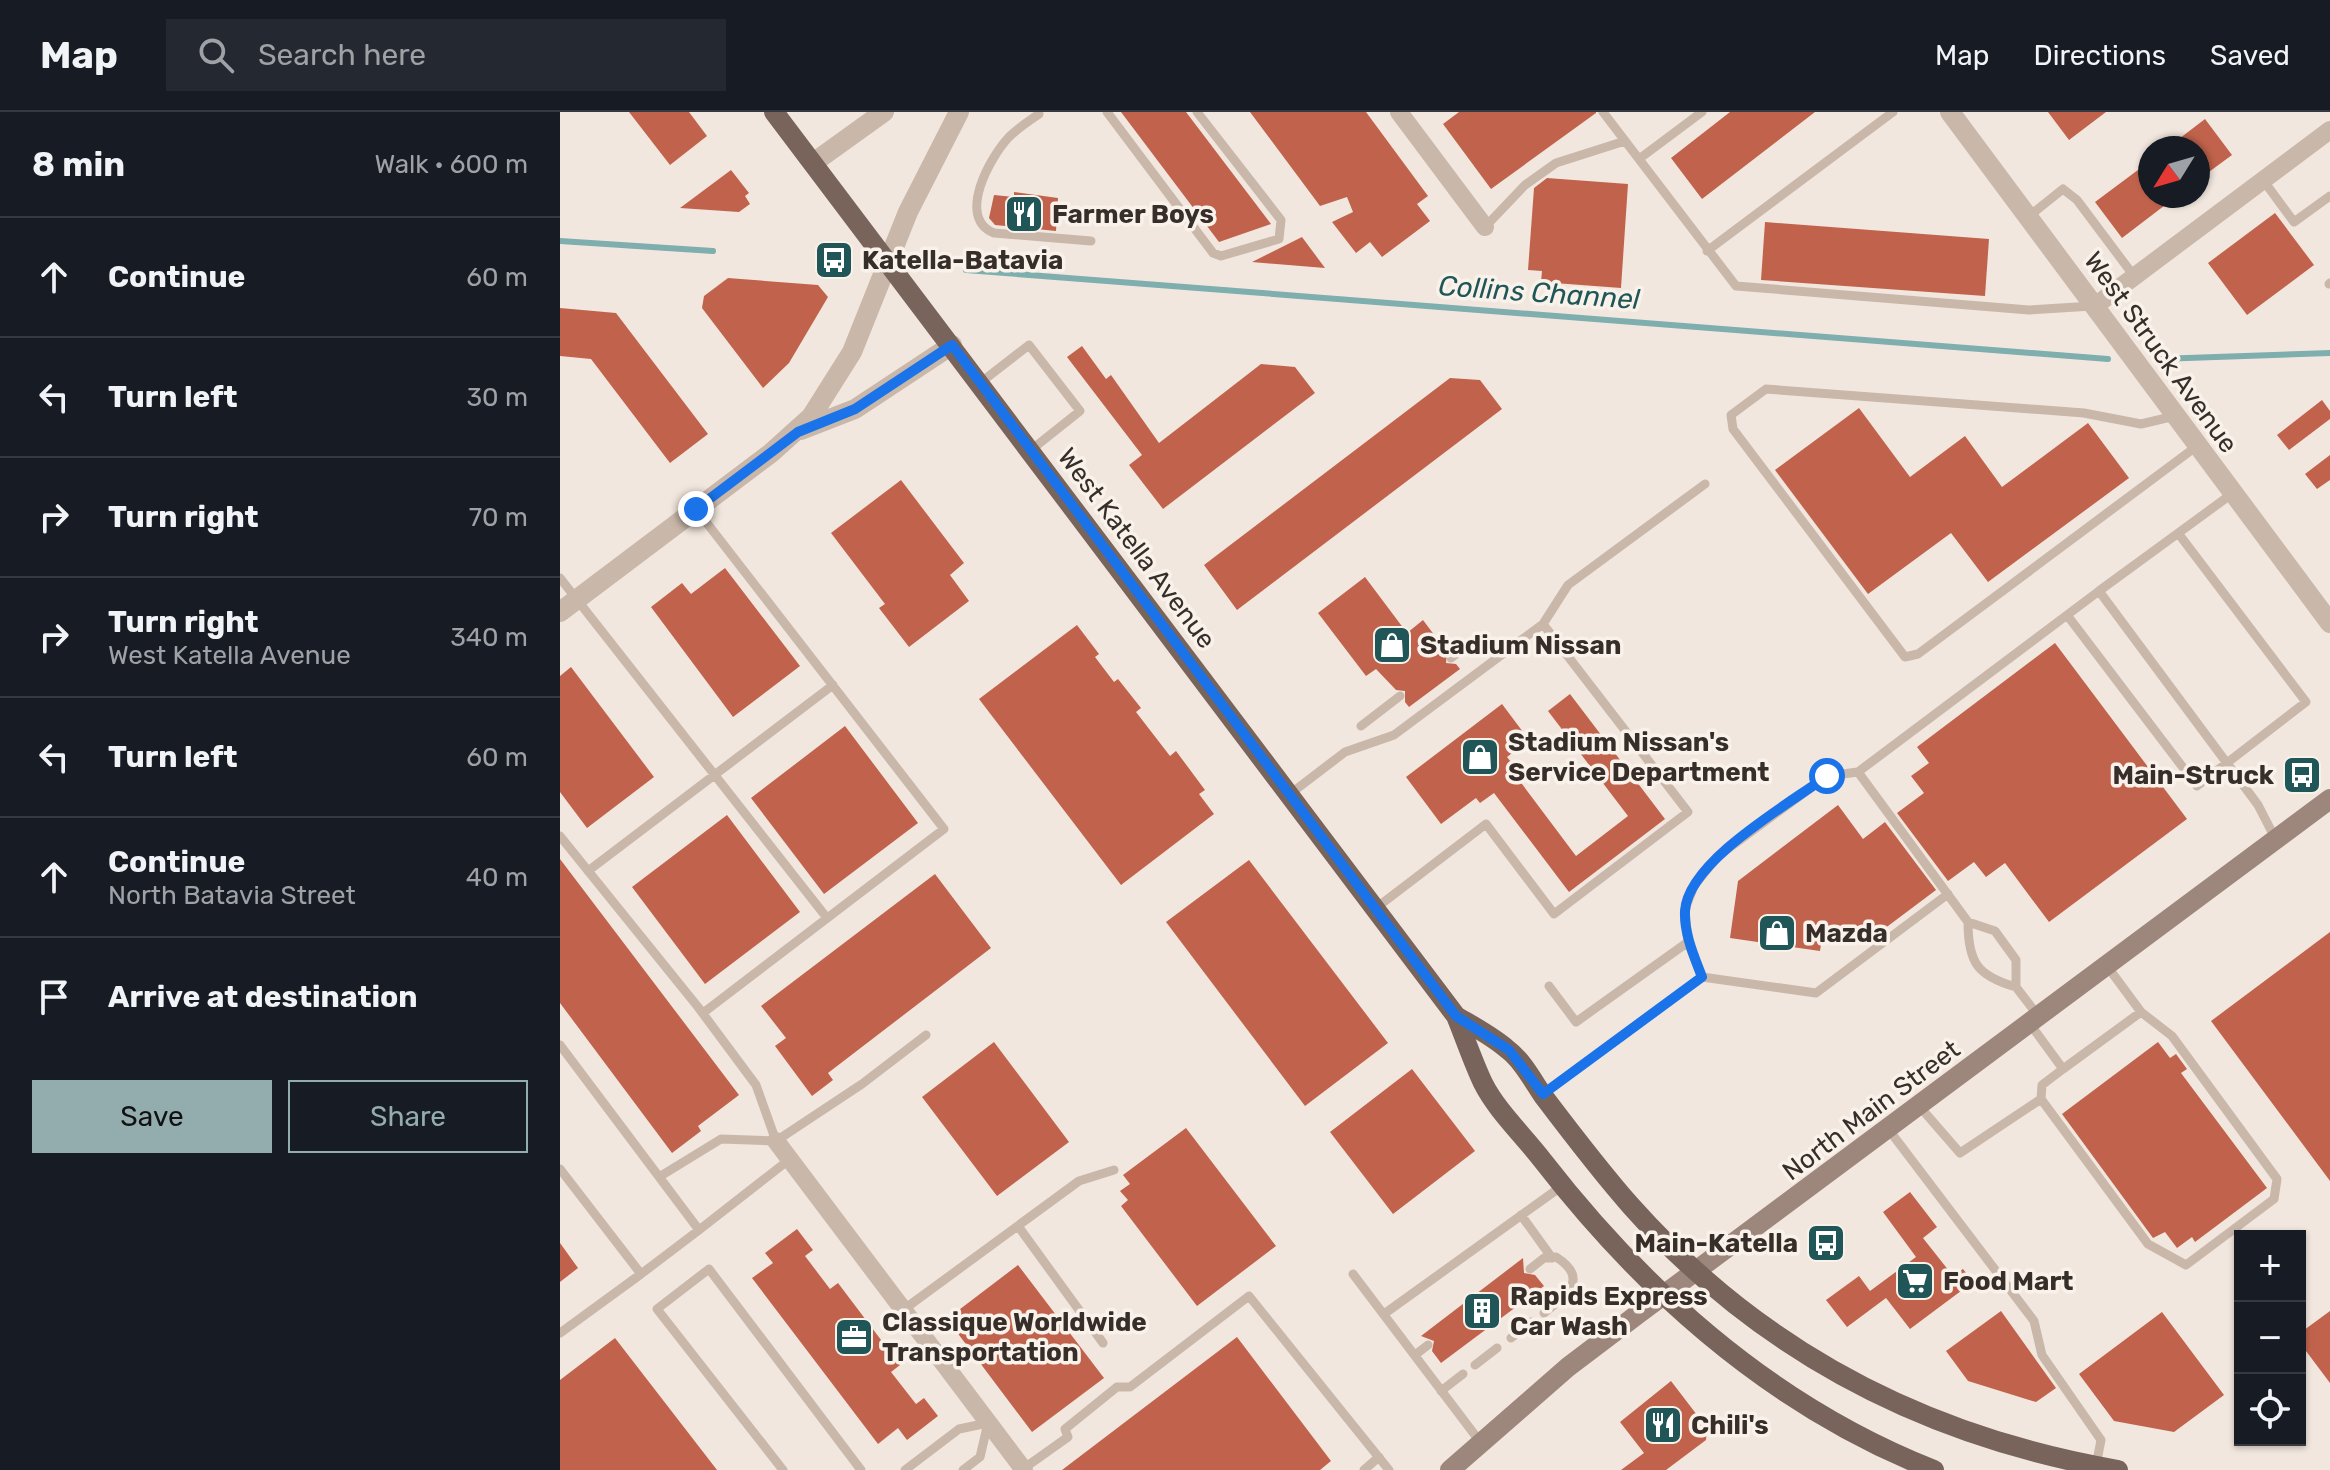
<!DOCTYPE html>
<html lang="en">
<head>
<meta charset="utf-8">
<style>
  :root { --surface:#171b24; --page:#242831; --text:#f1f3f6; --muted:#9ea1a6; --line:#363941; --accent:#93acae }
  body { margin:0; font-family:Rubik,sans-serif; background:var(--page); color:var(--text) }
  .controls { position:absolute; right:24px; bottom:24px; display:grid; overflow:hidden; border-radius:0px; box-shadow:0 2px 6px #0004 }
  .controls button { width:72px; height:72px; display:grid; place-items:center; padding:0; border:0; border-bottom:2px solid var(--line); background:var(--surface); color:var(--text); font:40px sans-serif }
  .compass { position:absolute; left:1578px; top:24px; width:72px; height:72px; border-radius:50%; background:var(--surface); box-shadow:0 2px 6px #0004; rotate:233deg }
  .stop { position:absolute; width:24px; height:24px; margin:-18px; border:6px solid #1a73e8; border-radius:50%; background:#fff }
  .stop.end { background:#1a73e8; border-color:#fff; box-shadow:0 2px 8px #0008 }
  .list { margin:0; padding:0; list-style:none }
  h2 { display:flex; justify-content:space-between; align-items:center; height:104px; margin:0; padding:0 32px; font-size:34px }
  h2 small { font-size:26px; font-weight:400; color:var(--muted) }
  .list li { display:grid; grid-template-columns:52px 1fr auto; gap:24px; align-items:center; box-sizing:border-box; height:120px; padding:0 32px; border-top:2px solid var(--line) }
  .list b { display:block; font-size:30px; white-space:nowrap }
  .list p { margin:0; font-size:26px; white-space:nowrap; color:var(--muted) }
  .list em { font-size:26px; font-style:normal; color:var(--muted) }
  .actions { display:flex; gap:16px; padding:24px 32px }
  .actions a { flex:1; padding:18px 0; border:2px solid var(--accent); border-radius:0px; text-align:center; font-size:28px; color:var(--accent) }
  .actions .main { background:var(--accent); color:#111 }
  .icon { flex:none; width:44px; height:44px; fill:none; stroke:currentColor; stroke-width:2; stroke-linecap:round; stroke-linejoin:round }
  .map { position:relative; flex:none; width:1770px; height:1358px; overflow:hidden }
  header { display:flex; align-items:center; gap:48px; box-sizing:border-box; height:112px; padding:0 40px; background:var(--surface); border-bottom:2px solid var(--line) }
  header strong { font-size:38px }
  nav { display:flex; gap:44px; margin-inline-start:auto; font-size:28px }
  .search { width:560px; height:72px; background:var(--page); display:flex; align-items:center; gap:20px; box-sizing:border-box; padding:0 28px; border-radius:0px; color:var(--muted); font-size:30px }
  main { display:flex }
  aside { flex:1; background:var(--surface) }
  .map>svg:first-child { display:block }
</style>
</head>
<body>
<header>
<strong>Map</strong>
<div class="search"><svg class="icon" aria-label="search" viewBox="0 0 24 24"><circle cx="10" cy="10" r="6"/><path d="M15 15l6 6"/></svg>Search here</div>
<nav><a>Map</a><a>Directions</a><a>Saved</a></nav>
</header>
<main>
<aside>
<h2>8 min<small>Walk · 600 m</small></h2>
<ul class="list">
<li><svg class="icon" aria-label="ahead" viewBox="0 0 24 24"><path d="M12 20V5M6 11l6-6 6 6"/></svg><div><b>Continue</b></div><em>60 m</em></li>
<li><svg class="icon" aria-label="left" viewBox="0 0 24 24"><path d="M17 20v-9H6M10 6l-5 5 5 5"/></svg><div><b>Turn left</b></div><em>30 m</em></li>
<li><svg class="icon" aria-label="right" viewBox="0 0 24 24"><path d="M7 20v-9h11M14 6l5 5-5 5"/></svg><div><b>Turn right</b></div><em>70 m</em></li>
<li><svg class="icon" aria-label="right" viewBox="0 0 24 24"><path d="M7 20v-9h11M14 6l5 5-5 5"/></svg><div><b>Turn right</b><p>West Katella Avenue</p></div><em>340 m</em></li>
<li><svg class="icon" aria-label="left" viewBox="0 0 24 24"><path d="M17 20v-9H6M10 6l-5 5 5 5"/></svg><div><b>Turn left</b></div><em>60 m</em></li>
<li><svg class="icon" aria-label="ahead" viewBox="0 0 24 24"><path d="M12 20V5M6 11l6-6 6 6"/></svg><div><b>Continue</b><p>North Batavia Street</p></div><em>40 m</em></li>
<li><svg class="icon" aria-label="arrive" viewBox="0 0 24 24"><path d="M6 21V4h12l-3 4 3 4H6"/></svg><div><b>Arrive at destination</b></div></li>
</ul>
<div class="actions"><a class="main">Save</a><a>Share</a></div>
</aside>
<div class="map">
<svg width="1770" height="1358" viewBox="0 0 1770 1358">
  <rect width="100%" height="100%" fill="#f2e7de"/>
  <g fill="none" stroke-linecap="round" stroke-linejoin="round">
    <path stroke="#7eaead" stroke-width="6" d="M 0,129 L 153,139
      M 406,158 L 1548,247
      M 1598,247 L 1770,241"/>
  </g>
  <path fill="#c1634c" d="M 69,0 L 129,0 L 147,24 L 110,53 Z
    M 561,0 L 626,0 L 711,112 L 659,130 Z
    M 690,0 L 806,0 L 868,84 L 857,92 L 870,109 L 822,145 L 810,130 L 796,141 L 772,110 L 793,100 L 787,85 L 760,94 Z
    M 899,0 L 1036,0 L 1036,1 L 931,77 L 883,12 Z
    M 1170,0 L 1255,0 L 1142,87 L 1111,46 Z
    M 1488,0 L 1546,0 L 1509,28 Z
    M 1645,7 L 1672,43 L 1638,68 L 1638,36 L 1607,36 Z
    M 1590,49 L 1590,84 L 1617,84 L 1562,126 L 1535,90 Z
    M 171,58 L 189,81 L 185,84 L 190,92 L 179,100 L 120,96 Z
    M 987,66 L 1068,72 L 1061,176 L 981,170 L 982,159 L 968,158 L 974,76 Z
    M 454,80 L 498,86 L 496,119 L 435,113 L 429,106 L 434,83 L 454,85 Z
    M 1715,101 L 1754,153 L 1687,203 L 1648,151 Z
    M 1205,110 L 1429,127 L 1425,184 L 1201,168 Z
    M 742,125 L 765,156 L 692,150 Z
    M 168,166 L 258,173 L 268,185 L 229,251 L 203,276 L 142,196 L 144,184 Z
    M 0,196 L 56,201 L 148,322 L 110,351 L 31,247 L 0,244 Z
    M 522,234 L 546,267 L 551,263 L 599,331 L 701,252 L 735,255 L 755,281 L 603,397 L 569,353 L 582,343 L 507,245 Z
    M 890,266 L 920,268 L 942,297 L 677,498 L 644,453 Z
    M 1762,288 L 1770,299 L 1770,307 L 1729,338 L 1717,323 Z
    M 1299,296 L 1350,365 L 1405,324 L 1442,375 L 1528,311 L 1569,366 L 1428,470 L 1391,421 L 1308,482 L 1215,358 Z
    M 1770,343 L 1770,368 L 1757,377 L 1745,362 Z
    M 341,368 L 404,451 L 390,463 L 409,489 L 349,535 L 319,496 L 325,492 L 271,421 Z
    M 165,456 L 240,554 L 173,605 L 91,495 L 122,471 L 131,482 Z
    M 805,465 L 847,521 L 863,508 L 887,540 L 886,551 L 896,552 L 900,557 L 849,595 L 845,590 L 845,579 L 836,578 L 816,557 L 806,564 L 758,501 Z
    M 517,513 L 539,542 L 535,545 L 554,570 L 558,567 L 581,596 L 576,600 L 610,644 L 616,639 L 645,678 L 639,682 L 654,702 L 561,773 L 419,587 Z
    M 1495,531 L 1627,707 L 1489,810 L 1445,751 L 1426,765 L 1414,750 L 1388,769 L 1337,701 L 1364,681 L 1351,664 L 1369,651 L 1357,635 Z
    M 11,555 L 94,665 L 27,716 L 0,680 L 0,564 Z
    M 1010,582 L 1105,707 L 1009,780 L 934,681 L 920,691 L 916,686 L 881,712 L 846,665 L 942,592 L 969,628 L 947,645 L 960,661 L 956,664 L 1016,744 L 1068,704 L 988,599 Z
    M 285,614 L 358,711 L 264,782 L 191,686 Z
    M 1278,693 L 1303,727 L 1325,710 L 1376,778 L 1304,832 L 1262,826 L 1260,839 L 1170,826 L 1178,769 Z
    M 167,703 L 240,800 L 145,872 L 72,775 Z
    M 0,747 L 179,983 L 138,1014 L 141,1019 L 112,1041 L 0,891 Z
    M 689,748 L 828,931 L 745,994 L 606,810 Z
    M 375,762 L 431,836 L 268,961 L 273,968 L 252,984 L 215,934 L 226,926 L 201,894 Z
    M 1770,820 L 1770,1069 L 1651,909 Z
    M 434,930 L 509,1030 L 437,1084 L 362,985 Z
    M 1598,930 L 1610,946 L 1616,942 L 1627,957 L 1621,961 L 1707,1076 L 1635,1130 L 1632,1125 L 1617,1136 L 1605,1120 L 1593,1126 L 1502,1002 Z
    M 852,957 L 915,1039 L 833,1102 L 770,1020 Z
    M 626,1016 L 716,1134 L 637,1194 L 561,1094 L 568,1088 L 560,1079 L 570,1072 L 563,1063 Z
    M 1350,1080 L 1377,1115 L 1363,1126 L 1393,1164 L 1403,1157 L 1413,1170 L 1350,1217 L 1326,1186 L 1287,1215 L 1266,1188 L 1299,1164 L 1310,1179 L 1356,1145 L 1323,1100 Z
    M 237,1117 L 253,1138 L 245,1144 L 270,1177 L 278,1171 L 340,1253 L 331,1260 L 356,1292 L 364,1286 L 378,1304 L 347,1328 L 338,1316 L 318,1332 L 192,1166 L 213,1151 L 205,1141 Z
    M 0,1131 L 18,1156 L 0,1170 Z
    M 963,1146 L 964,1161 L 975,1163 L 984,1174 L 881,1251 L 872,1239 L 874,1229 L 861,1224 Z
    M 458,1153 L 544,1266 L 472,1320 L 387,1207 Z
    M 1441,1199 L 1496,1276 L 1476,1290 L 1408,1269 L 1386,1239 Z
    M 1770,1199 L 1770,1271 L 1740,1231 L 1740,1221 Z
    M 1602,1200 L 1664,1283 L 1614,1320 L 1554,1309 L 1519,1262 Z
    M 677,1225 L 771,1349 L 760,1358 L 502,1358 Z
    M 55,1226 L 157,1358 L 0,1358 L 0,1268 Z
    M 1111,1269 L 1147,1316 L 1146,1328 L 1106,1358 L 1061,1358 L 1084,1341 L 1060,1310 Z"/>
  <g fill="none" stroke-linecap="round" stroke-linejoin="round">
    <path stroke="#c9b7aa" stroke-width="9" d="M 547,0 L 653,141 L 661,144 L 719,127 L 721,108 L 637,0
      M 1043,0 L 1176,174 L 1469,198 L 1533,194
      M 479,2 C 469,9 458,16 449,25 C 430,45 396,106 434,121 L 531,129
      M 1079,47 L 1142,0
      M 1703,68 L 1734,110 L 1770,84
      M 1468,105 L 1503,77 L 1517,88 L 1574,164
      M 925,115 L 965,73 L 996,51 L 1065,29
      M 1147,139 L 1333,0
      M 1769,172 L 1770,171
      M 420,271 L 469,233 L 520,299 L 471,338
      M 1615,304 L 1581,312 L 1524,301 L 1206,277 L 1171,303 L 1173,317 L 1345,545 L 1358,542 L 1637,334
      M 1673,381 L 1539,479 L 1698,693 L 1716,728
      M 136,397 L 384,717 L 143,901
      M 0,466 L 267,806
      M 1507,503 L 1637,674 L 1746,590 L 1618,421
      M 891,546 L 899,540
      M 801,614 L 840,584
      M 1298,660 L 1408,810 C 1408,850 1417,864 1456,875
      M 730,682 L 785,640 L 834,623 L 983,512 L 1008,473 L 1145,372
      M 0,724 L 138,895 L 196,973 L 216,1029
      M 28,759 L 273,573
      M 1388,782 L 1256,881 L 1142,865 L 1128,830 L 1125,797 L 1134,774 L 1158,744 L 1267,664 L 1298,660 L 1539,479
      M 816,796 L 926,712 L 994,802 L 1128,700 L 983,512
      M 1408,810 L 1435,819 L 1456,848 L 1456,875 L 1479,905
      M 989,874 L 1016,910 L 1128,830
      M 1470,912 L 1503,957 L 1482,973 L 1481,987 L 1588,1132 L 1626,1153 L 1714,1087 L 1717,1067 L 1612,924 L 1581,900
      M 0,933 L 139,1118 L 230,1047
      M 1503,957 L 1581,900 L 1547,854
      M 983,982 L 1142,865
      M 1360,995 L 1400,1041 L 1481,987
      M 1329,1018 L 1474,1209 L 1482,1243 L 1541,1328 L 1536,1354
      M 0,1057 L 81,1162 L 0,1221
      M 99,1065 L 161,1027 L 216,1029 L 302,972 L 366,923
      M 961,1103 L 992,1146
      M 458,1114 L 543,1231
      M 970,1157 L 984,1146 L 996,1145 C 1031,1167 1005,1184 984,1201
      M 81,1162 L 139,1118
      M 793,1162 L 921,1331
      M 343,1198 L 519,1069 L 554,1058
      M 824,1202 L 1002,1074
      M 951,1226 L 971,1210
      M 855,1243 L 868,1233
      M 915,1253 L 937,1236
      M 881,1279 L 903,1262
      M 463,1357 L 508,1325 L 505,1317 L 557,1275 L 570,1275 L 689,1184 L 829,1358
      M 223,1358 L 97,1197 L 149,1157 L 301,1358
      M 345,1358 L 399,1317 L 428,1311 L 420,1345 L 403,1358
      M 804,1358 L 819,1345"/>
    <path stroke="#c9b7aa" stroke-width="18" d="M 839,0 L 925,115
      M 1535,194 L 1770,18
      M 216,1029 L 464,1358"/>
    <path stroke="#c9b7aa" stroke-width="20" d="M 1390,0 L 1770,511
      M 253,51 L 324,0
      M 241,318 L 295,297 L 392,233
      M 0,500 L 211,341 L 251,305 L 292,240 L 348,100 L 399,0"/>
    <path stroke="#9d867b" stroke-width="20" d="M 890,1358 L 1008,1255 L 1078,1202 L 1770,687"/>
    <path stroke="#78645b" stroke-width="20" d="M 214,0 L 896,904 C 905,926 913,950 923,971 C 937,999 964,1024 983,1049 C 1087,1183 1214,1295 1374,1358
      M 896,904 C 913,914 932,924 947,937 C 962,948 973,969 984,985 C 1012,1022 1040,1059 1071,1094 C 1201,1240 1367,1325 1558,1358"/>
  </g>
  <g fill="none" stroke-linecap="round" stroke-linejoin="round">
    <path stroke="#1a73e8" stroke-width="10" d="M 136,397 L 238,320 L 295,297 L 392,233 L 896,904 L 949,938 L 983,982 L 1142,865 C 1134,844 1124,822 1125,799 C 1128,749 1229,692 1267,664"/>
  </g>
  <defs>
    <g id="restaurant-square" transform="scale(2)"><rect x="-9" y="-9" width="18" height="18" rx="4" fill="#205657" stroke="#f9f2ea"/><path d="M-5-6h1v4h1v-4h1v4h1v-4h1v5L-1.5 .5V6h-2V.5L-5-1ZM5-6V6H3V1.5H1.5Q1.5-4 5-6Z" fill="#fff"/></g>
    <g id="bus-square" transform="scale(2)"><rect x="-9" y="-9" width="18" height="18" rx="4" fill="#205657" stroke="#f9f2ea"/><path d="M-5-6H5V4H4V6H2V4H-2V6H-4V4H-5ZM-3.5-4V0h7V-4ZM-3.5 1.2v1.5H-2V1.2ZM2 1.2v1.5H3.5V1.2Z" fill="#fff"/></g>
    <g id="shop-square" transform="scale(2)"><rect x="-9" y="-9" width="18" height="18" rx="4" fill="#205657" stroke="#f9f2ea"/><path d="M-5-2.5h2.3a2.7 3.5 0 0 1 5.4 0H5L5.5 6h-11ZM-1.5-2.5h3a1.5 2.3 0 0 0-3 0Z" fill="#fff"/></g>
    <g id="supermarket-square" transform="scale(2)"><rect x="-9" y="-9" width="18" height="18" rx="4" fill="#205657" stroke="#f9f2ea"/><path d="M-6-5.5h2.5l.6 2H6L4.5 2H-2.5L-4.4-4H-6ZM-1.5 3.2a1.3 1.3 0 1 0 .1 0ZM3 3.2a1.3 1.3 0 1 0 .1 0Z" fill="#fff"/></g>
    <g id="building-square" transform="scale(2)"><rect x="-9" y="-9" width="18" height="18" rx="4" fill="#205657" stroke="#f9f2ea"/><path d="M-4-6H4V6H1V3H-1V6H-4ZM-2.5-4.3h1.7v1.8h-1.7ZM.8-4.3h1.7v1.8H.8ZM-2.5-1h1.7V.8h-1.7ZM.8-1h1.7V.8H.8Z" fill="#fff"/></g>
    <g id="office-square" transform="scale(2)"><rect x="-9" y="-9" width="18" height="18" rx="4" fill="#205657" stroke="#f9f2ea"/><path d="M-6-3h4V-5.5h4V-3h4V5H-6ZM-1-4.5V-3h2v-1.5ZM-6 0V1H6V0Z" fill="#fff"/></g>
  </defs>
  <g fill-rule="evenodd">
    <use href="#restaurant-square" x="464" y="102"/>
    <use href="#bus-square" x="274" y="148"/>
    <use href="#shop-square" x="832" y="533"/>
    <use href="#shop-square" x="920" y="645"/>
    <use href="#bus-square" x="1742" y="663"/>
    <use href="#shop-square" x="1217" y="821"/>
    <use href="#bus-square" x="1266" y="1131"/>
    <use href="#supermarket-square" x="1355" y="1169"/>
    <use href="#building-square" x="922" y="1199"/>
    <use href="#office-square" x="294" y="1225"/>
    <use href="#restaurant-square" x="1103" y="1313"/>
  </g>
  <g text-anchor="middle" stroke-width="7" stroke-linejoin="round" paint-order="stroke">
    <g font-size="26" font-weight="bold" fill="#372d29" stroke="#f9f2ea" text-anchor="start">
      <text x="492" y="111">Farmer Boys</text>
      <text x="302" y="157">Katella-Batavia</text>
      <text x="860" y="542">Stadium Nissan</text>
      <text x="948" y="639">Stadium Nissan's<tspan x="948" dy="30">Service Department</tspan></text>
      <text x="1714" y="672" text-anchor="end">Main-Struck</text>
      <text x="1245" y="830">Mazda</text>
      <text x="1238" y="1140" text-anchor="end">Main-Katella</text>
      <text x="1383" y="1178">Food Mart</text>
      <text x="950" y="1193">Rapids Express<tspan x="950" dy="30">Car Wash</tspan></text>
      <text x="322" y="1219">Classique Worldwide<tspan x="322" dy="30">Transportation</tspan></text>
      <text x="1131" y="1322">Chili's</text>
    </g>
    <g font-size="26" fill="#372d29" stroke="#f9f2ea">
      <text transform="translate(1601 240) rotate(54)" y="9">West Struck Avenue</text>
      <text transform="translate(577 436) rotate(53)" y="9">West Katella Avenue</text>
      <text transform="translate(1311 998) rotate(-37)" y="9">North Main Street</text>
    </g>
    <g font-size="28" font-style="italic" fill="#205657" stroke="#f9f2ea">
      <text transform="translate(979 180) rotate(4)" y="10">Collins Channel</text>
    </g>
  </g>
</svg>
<div class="controls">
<button>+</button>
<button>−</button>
<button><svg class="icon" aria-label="locate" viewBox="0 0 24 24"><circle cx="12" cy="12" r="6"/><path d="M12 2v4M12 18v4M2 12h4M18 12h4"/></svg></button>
</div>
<svg class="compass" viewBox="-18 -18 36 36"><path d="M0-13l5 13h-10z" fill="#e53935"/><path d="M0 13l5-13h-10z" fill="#9ea1a6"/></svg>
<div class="stop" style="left:1267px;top:664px"></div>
<div class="stop end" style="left:136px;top:397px"></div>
</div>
</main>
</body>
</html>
